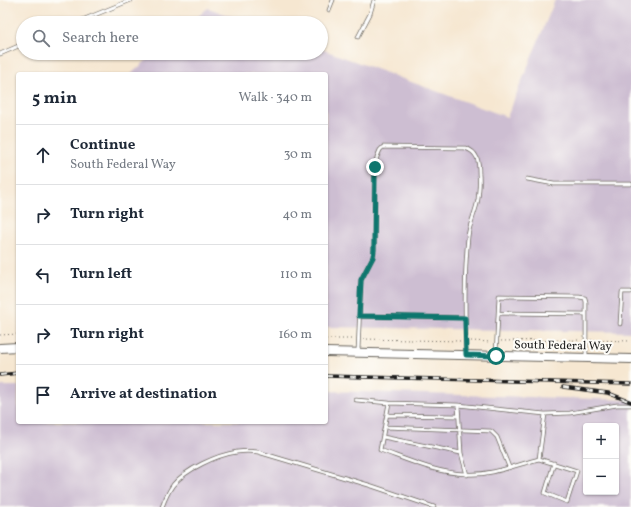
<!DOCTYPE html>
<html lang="en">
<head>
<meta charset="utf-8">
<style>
  :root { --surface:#fff; --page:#f2f2f3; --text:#1f2937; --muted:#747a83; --line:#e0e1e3 }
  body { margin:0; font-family:Vollkorn,serif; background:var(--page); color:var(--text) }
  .controls { position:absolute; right:12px; bottom:12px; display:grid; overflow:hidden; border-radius:4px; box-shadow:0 1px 3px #0004 }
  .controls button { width:36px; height:36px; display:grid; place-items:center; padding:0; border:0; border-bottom:1px solid var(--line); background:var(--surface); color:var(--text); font:20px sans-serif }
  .stop { position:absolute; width:12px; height:12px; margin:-9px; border:3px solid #0f766e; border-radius:50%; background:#fff }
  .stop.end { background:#0f766e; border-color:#fff; box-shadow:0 1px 4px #0008 }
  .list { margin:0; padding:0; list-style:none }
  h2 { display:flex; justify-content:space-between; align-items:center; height:52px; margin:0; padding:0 16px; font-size:17px }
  h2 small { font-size:13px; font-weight:400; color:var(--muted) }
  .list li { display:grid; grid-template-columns:26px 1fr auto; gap:12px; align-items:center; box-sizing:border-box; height:60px; padding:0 16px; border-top:1px solid var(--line) }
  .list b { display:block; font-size:15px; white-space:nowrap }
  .list p { margin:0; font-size:13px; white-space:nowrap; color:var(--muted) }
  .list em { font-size:13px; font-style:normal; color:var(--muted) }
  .icon { flex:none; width:22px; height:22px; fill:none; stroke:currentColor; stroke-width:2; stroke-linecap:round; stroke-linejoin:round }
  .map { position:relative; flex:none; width:631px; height:507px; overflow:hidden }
  .search { position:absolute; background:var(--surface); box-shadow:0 1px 3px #0004; left:16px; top:16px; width:312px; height:44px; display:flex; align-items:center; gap:10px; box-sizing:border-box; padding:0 14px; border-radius:22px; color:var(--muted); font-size:15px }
  .panel { position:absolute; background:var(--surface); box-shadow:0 1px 3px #0004; left:16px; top:72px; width:312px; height:352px; border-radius:4px }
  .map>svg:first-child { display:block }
</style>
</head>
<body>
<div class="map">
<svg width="631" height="507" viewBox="0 0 631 507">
  <rect width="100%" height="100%" fill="#fdfcf7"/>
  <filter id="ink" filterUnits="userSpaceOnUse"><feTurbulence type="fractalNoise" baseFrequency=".025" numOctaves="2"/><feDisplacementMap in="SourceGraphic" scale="8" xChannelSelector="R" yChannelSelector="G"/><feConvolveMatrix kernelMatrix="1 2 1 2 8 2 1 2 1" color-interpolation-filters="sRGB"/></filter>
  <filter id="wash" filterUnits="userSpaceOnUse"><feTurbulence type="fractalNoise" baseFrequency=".012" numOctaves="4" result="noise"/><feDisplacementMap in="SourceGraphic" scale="16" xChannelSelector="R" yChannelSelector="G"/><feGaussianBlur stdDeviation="0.9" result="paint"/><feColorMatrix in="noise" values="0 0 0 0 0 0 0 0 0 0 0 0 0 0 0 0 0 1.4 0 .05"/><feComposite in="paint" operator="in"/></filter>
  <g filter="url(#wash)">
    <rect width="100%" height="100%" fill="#f6e7d1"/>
    <path fill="#cdbed2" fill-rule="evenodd" d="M 555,0 L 631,0 L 631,332 L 326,327 L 326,74 L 131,74 L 155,53 L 321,53 L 321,49 L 507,117 Z
      M 208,8 L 250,23 L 190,23 Z
      M 3,386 L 18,386 L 18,422 L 326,422 L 326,391 L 631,400 L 631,507 L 0,507 L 0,387 ZM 586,426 L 616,426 L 616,492 L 586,492 Z"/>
  </g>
  <g filter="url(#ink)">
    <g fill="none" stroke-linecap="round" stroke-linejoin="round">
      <g stroke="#68635b" stroke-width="4.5">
        <path id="lane" d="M 329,10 L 333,0
          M 75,23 L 131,0
          M 358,37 L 370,14 L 374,0
          M 0,54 L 23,44
          M 527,179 L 554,184 L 631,184
          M 499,313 L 585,314
          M 359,316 L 465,318
          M 620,324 L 622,292 L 631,292
          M 358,351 L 361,280 L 373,257 L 374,250 L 375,167 L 377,157 L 380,150 L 383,147 L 465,148 C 478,152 479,161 479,174 C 480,182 479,191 478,199 C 476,212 469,224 468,237 C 464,276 465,316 466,354
          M 496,354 L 499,296 L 579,297 L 585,298 L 586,302 L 586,357
          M 356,400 L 389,403
          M 458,405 L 389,403 L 380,450 C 408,460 436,473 466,474 C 490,476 516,465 539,459 L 545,414 L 570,413 L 617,405 L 631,405
          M 387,415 L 458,416
          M 385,427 L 491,431 L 497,437 L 509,467
          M 383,437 L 461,453
          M 539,459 L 577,471 L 567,502 L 545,493 L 554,463
          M 467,475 L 461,453 L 458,405 L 545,414
          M 162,507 C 165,499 168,492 173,485 C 186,469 217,455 237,452 C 244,451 251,451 258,452 L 372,486 L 434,507"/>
      </g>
      <g stroke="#68635b" stroke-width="10">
        <path id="secondary" d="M 0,348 L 18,347
          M 326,352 L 631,359"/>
      </g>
      <path stroke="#68635b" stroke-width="1" stroke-dasharray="1 3" stroke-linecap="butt" d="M 0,335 L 18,334
        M 326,339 L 353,339
        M 363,339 L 461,341
        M 591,340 L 631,341
        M 471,341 L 491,342
        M 501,341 L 581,340"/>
      <use href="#lane" stroke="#fff" stroke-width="3"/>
      <use href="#secondary" stroke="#fff" stroke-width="8"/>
      <g stroke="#1c1c1c" stroke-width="3.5">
        <path id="rail" d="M 0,375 L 18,373
          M 326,376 L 631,384
          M 563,387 L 608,393 L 631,402"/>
      </g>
      <use href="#rail" stroke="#fdfcf7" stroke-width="2" stroke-dasharray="6" stroke-linecap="butt"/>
    </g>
  </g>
  <g fill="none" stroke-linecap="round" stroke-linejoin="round" filter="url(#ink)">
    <path stroke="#0f766e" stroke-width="5" d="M 375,167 L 374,250 L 373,257 L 361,280 L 359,316 L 465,318 L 466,355 L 496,356"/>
  </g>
  <g text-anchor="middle" stroke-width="4" stroke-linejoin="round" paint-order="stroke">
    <g font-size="12" fill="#1c1c1c" stroke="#fdfcf7">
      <text transform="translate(563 345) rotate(1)" y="4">South Federal Way</text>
    </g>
  </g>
</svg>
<div class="controls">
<button>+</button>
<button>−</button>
</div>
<div class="stop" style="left:496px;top:356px"></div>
<div class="stop end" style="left:375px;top:167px"></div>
<div class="search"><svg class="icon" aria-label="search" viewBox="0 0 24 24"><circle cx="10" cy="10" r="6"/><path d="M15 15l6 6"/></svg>Search here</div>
<section class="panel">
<h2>5 min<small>Walk · 340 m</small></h2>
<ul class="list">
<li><svg class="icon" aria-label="ahead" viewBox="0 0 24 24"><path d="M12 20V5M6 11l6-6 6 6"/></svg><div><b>Continue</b><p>South Federal Way</p></div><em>30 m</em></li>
<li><svg class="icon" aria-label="right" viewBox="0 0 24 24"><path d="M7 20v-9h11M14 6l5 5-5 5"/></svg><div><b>Turn right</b></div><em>40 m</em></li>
<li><svg class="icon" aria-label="left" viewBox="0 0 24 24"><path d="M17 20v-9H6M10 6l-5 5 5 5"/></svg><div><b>Turn left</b></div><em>110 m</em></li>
<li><svg class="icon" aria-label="right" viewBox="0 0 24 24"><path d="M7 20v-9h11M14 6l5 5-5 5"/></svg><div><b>Turn right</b></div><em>160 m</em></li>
<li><svg class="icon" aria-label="arrive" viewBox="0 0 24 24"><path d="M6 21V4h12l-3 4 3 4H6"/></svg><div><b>Arrive at destination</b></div></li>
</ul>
</section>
</div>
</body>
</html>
